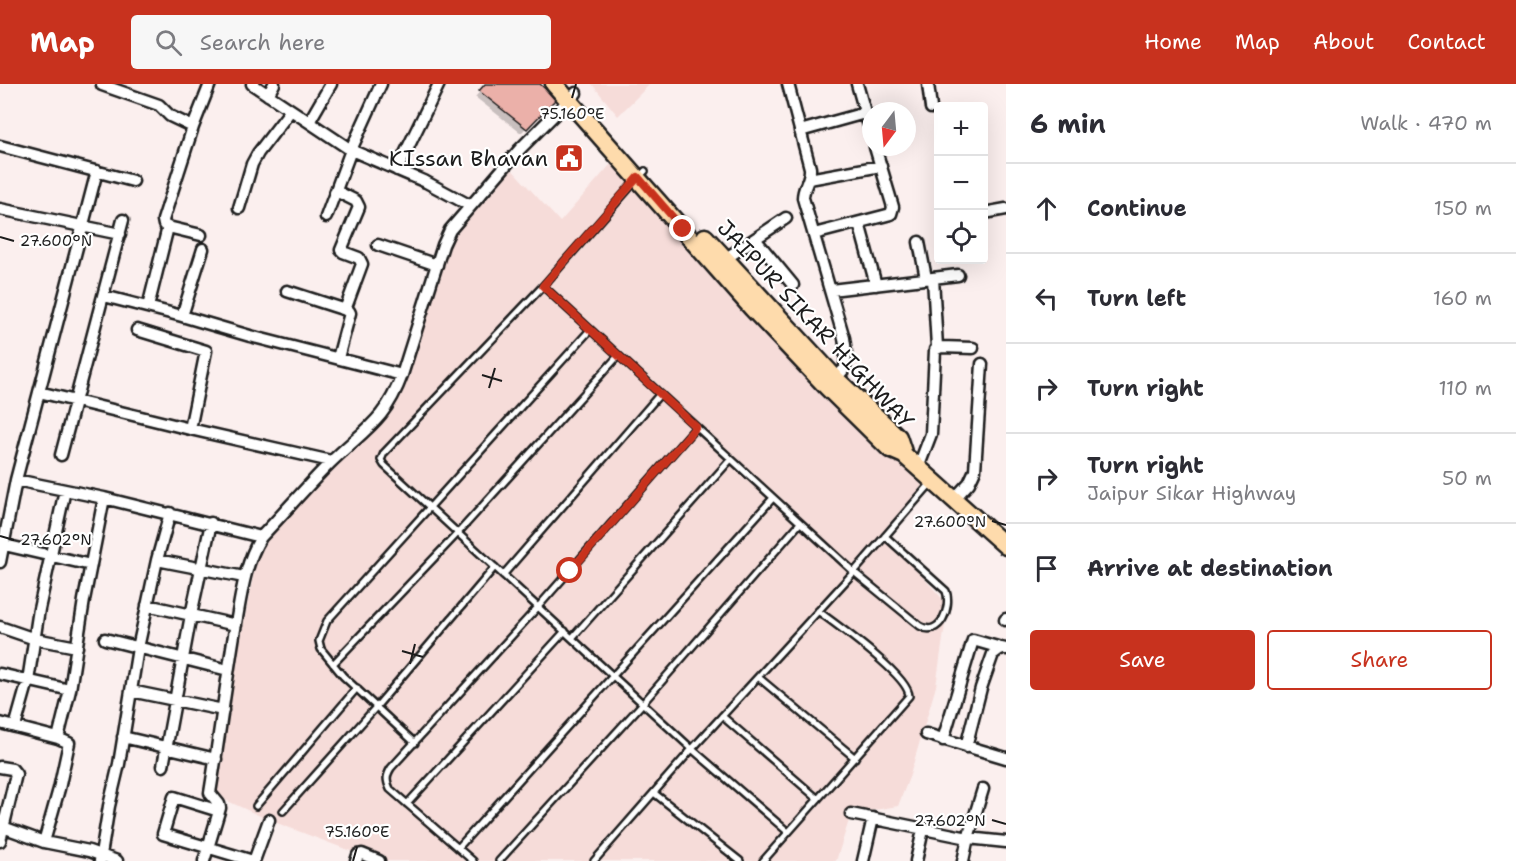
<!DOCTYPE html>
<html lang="en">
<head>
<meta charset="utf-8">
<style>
  :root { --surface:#fff; --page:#f7f7f7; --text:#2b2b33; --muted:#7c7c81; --line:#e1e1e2; --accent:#c8321e }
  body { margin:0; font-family:"Shantell Sans",sans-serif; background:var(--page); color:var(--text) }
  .controls { position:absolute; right:18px; top:18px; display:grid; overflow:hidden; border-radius:6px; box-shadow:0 6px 24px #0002 }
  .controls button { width:54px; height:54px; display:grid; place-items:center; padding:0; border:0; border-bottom:2px solid var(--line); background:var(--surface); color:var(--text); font:30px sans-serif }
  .compass { position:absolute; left:862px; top:18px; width:54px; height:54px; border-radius:50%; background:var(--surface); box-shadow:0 6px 24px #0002; rotate:196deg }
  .stop { position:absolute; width:18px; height:18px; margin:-14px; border:4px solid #c8321e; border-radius:50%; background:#fff }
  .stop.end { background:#c8321e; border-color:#fff; box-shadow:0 2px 6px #0008 }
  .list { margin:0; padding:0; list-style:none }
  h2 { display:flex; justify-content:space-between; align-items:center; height:78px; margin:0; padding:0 24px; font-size:26px }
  h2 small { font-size:20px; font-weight:400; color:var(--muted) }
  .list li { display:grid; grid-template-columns:39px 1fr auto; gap:18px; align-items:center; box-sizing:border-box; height:90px; padding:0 24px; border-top:2px solid var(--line) }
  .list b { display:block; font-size:22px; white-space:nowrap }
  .list p { margin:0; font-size:20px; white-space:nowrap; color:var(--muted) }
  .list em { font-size:20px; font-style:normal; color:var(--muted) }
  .actions { display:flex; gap:12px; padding:18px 24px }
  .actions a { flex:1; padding:14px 0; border:2px solid var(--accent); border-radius:6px; text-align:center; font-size:21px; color:var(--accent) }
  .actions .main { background:var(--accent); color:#fff }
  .icon { flex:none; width:33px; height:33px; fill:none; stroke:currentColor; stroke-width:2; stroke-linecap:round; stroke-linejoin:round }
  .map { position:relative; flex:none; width:1006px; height:777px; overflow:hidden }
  header { display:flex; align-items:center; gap:36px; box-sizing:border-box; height:84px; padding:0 30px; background:var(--accent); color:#fff }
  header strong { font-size:28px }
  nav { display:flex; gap:33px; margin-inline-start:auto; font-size:21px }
  .search { width:420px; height:54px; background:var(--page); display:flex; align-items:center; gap:15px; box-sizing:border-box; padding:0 21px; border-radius:6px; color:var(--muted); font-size:22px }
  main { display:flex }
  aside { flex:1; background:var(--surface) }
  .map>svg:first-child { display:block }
</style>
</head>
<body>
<header>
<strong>Map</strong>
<div class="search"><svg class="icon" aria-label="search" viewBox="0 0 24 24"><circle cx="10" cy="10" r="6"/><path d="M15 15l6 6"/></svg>Search here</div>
<nav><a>Home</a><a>Map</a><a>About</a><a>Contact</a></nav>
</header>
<main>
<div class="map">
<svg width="1006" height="777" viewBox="0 0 1006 777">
  <rect width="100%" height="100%" fill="#fbefee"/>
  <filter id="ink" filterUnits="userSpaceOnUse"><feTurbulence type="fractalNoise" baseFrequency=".0167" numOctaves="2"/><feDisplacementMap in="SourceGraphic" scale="12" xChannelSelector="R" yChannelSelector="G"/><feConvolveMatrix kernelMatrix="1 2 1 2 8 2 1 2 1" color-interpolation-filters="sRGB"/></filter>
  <g filter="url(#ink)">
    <path fill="#f6dcd9" d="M 592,0 L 650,0 L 618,32 Z
      M 618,72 L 933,397 L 886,452 L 948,521 L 936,602 L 910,691 L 898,722 L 851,730 L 836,777 L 377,777 L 269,736 L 210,709 L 261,453 L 388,323 L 450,146 L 507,80 L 560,138 Z"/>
    <path fill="#0003" d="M 487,0 L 538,0 L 554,15 L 521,49 L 475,13 Z"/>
    <path fill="#ebb0a9" stroke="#1c1c1c" stroke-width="1.5" d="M 485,0 L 540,0 L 556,15 L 527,45 L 479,7 Z"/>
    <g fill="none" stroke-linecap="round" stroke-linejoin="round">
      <g stroke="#1c1c1c" stroke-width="10">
        <path id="lane" d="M 645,87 L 638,94 L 543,202 L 384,369 L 381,376 L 384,381 L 692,665 L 788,748
          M 543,202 L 854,488 L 920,542 C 940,554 952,523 946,507 L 885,452
          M 503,491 L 660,310
          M 572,554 L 731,375
          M 333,580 L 458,449 L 618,272
          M 758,593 L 855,674
          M 722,632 L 818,715
          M 415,659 L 343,592 L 321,565 L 319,557 L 327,537 L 590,246
          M 654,709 L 740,777
          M 407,720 L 565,547
          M 256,722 L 357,604
          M 283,727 L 377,622 L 495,483
          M 458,764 L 773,414
          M 473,777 L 390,705 C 386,696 386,692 391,684 L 538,523 L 696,343
          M 499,777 L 643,619 L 800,439
          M 594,777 L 692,665 L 854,488 L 932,398
          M 763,777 L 909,612 C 909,592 837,541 818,527"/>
      </g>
      <g stroke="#1c1c1c" stroke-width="15">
        <path id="street" d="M 252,0 L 351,66 L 426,98 L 469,121
          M 788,0 L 810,84 C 811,96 803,102 803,114 L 844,254 L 846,268 L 845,284 L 832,299
          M 857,0 L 871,49
          M 928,0 L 931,24
          M 102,1 L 159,21 L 170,32 L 193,43
          M 268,11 L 274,0
          M 309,38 L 331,0
          M 800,47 L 865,29
          M 0,62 L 133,97
          M 397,86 L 439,0
          M 809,95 L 881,82
          M 336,107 L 356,117 L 359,123 L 341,166 L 343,168 L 359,174 L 362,180 L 345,226
          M 239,124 L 252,80 L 258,69 L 291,26
          M 0,125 L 120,150
          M 984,129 L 1006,125
          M 326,133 L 351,66 L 381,0
          M 859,139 L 876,201
          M 814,150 L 891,130 L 893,123 L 875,63
          M 201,151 L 168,143 L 164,141 L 163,136 L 193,43 L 210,0
          M 755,155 L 793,201
          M 919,158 L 926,194
          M 378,161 L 437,181
          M 725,175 L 786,134
          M 933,194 L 937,263
          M 831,206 L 958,191
          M 287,207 L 349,227 L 350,229 L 338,274
          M 104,212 L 182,232 L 250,252 L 402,291
          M 148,223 L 168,143
          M 182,232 L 203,165
          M 137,246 L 206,267 L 190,345
          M 39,308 L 190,345 L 331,377
          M 61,371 L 123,136
          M 918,384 L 931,350 L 935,266 L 941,263 L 973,264
          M 16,396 L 104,414 L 261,453
          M 954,415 L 969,399 L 975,386 L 982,280
          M 0,460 L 91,481
          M 157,476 L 170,429
          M 0,478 L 16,396 L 97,87
          M 147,521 L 236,541
          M 1005,536 L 1006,535
          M 0,543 L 35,555 L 77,563
          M 105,555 L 228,586
          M 0,590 L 70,606
          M 131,607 L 223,626
          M 0,639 L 58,654
          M 15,643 L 28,597 L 39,525 L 65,406
          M 926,650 L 1006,674
          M 123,653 L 216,675
          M 943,656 L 973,556 L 1001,564
          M 966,663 L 981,604 L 993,570 L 1001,564 L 1006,565
          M 163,682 L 191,531 L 211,439
          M 0,683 L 12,685 L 16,690 L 0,757
          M 219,727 L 174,713 L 163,750 L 253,777
          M 851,730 L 968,754 L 1006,758
          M 0,742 L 44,758 L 89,767 L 117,777
          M 44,758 L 59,705 L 69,659 L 58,654 L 70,606 L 84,516 L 104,414
          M 100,777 L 109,722 L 119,680 L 138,564 L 157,476 L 244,493
          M 204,777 L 220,724 L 219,720 L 210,709 C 219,654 226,599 235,545 C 241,513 244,481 261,453 C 284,429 306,403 330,379 C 363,346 385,338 402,291 L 443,161 L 450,146 L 520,65 L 576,9
          M 254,777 L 269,736
          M 356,777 L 358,771 L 362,770 L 379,777
          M 863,777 L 873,734
          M 916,777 L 923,746
          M 963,777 L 968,754 L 983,705"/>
      </g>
      <g stroke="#1c1c1c" stroke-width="21">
        <path id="primary" d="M 554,0 L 752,224 L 827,303 L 890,365 L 904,371 L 1006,462
          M 705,153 L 836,295 L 898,353 L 904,371"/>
      </g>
      <use href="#lane" stroke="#fff" stroke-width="5"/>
      <use href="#street" stroke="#fff" stroke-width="10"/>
      <use href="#primary" stroke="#fedbac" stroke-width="16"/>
    </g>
  </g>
  <g fill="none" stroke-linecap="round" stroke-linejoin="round" filter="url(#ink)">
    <path stroke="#c8321e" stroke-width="8" d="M 570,487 L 696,343 L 543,202 L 638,93 L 683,145"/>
  </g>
  <path fill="none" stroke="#1c1c1c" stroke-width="2" d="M 572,14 L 576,0M 0,153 L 14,157M 482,291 L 502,297M 489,304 L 495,284M 992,437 L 1006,441M 0,452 L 14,456M 402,567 L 423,573M 410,580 L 415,560M 992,736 L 1006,740M 353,777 L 357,763"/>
  <defs>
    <g id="civic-square" transform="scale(1.5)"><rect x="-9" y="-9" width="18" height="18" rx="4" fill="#c8321e" stroke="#fff"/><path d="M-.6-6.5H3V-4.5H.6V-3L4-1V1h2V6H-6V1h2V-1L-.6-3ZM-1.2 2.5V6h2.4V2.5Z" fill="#fff"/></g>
  </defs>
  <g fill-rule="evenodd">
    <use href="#civic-square" x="569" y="74"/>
  </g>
  <g text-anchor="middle" stroke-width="4.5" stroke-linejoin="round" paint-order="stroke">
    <g font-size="22" fill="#1c1c1c" stroke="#fff" text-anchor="end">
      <text x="548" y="82">KIssan Bhavan</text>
    </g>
    <g font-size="22" fill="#1c1c1c" stroke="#fff">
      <text transform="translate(816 240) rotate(47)" y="8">JAIPUR SIKAR HIGHWAY</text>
    </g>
  </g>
  <g font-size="15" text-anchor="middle" fill="#1c1c1c" stroke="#fff" stroke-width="4.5" stroke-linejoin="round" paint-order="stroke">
    <text x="572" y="35">75.160°E</text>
    <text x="56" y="162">27.600°N</text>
    <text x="950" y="443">27.600°N</text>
    <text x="56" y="461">27.602°N</text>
    <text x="950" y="742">27.602°N</text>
    <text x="357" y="753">75.160°E</text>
  </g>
</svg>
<div class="controls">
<button>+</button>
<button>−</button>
<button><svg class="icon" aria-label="locate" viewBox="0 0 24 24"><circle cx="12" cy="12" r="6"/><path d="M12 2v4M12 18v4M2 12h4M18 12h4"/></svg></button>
</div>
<svg class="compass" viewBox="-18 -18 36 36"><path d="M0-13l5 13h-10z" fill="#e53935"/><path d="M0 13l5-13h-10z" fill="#7c7c81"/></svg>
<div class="stop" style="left:570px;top:487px"></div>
<div class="stop end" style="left:683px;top:145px"></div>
</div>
<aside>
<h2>6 min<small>Walk · 470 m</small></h2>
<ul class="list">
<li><svg class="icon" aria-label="ahead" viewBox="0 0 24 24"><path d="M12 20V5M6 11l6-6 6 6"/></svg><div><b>Continue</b></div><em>150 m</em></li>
<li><svg class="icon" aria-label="left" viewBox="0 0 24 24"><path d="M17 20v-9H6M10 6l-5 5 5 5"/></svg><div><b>Turn left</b></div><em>160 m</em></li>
<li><svg class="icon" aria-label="right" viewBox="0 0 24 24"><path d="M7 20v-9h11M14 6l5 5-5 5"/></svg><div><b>Turn right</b></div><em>110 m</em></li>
<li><svg class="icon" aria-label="right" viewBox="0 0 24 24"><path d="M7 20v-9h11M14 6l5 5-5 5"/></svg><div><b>Turn right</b><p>Jaipur Sikar Highway</p></div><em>50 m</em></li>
<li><svg class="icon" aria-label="arrive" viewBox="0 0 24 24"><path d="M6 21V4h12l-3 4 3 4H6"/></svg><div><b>Arrive at destination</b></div></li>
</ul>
<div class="actions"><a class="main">Save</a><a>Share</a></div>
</aside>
</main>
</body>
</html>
